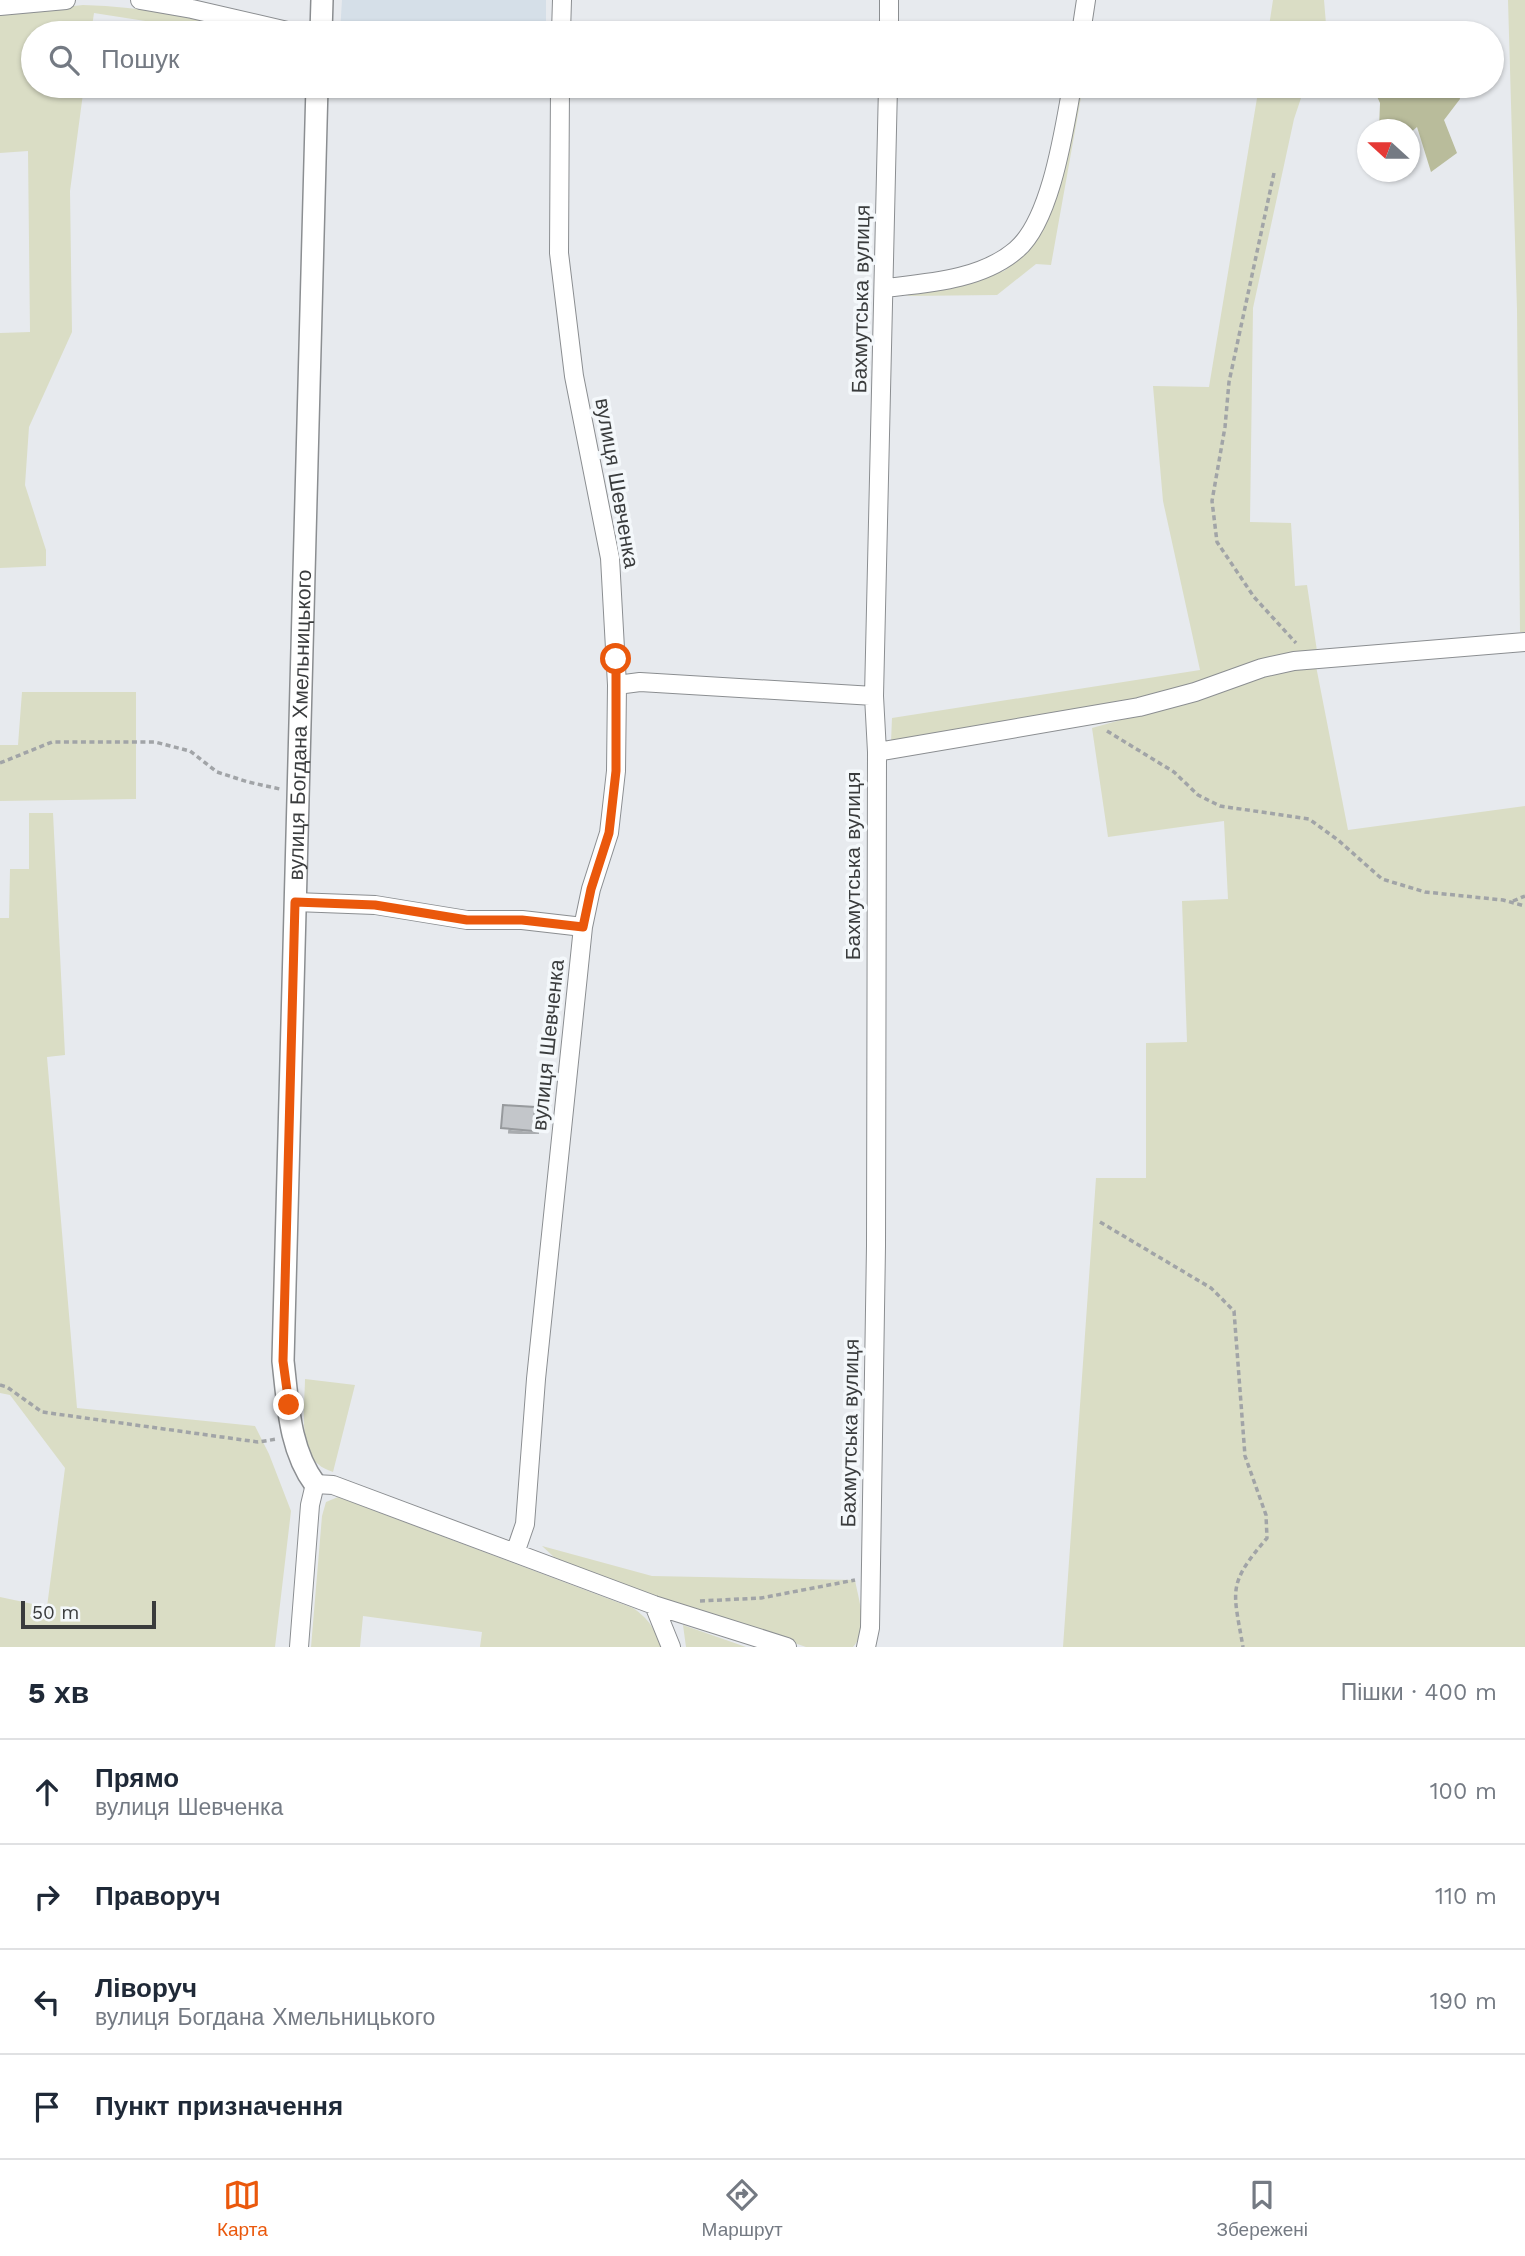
<!DOCTYPE html>
<html lang="uk">
<head>
<meta charset="utf-8">
<style>
  :root { --surface:#fff; --page:#f2f2f3; --text:#1f2937; --muted:#747a83; --line:#e0e1e3; --accent:#ea580c }
  body { margin:0; font-family:"Work Sans",sans-serif; background:var(--page); color:var(--text) }
  .compass { position:absolute; left:1357px; top:119px; width:63px; height:63px; border-radius:50%; background:var(--surface); box-shadow:0 2px 5px #0004; rotate:291deg }
  .scale { position:absolute; left:21px; bottom:18px; width:135px; box-sizing:border-box; padding-left:7px; border:4px solid #3a3c3d; border-top:0; font-size:19px; line-height:24px; white-space:nowrap; color:#3a3c3d; -webkit-text-stroke:5px #f4f8fb; paint-order:stroke }
  .stop { position:absolute; width:21px; height:21px; margin:-16px; border:5px solid #ea580c; border-radius:50%; background:#fff }
  .stop.end { background:#ea580c; border-color:#fff; box-shadow:0 2px 7px #0008 }
  .list { margin:0; padding:0; list-style:none }
  h2 { display:flex; justify-content:space-between; align-items:center; height:91px; margin:0; padding:0 28px; font-size:30px }
  h2 small { font-size:23px; font-weight:400; color:var(--muted) }
  .list li { display:grid; grid-template-columns:46px 1fr auto; gap:21px; align-items:center; box-sizing:border-box; height:105px; padding:0 28px; border-top:2px solid var(--line) }
  .list b { display:block; font-size:26px; white-space:nowrap }
  .list p { margin:0; font-size:23px; white-space:nowrap; color:var(--muted) }
  .list em { font-size:23px; font-style:normal; color:var(--muted) }
  .icon { flex:none; width:38px; height:38px; fill:none; stroke:currentColor; stroke-width:2; stroke-linecap:round; stroke-linejoin:round }
  .map { position:relative; flex:none; width:1525px; height:1647px; overflow:hidden }
  .search { position:absolute; background:var(--surface); box-shadow:0 2px 5px #0004; left:21px; right:21px; top:21px; height:77px; display:flex; align-items:center; gap:18px; box-sizing:border-box; padding:0 24px; border-radius:38px; color:var(--muted); font-size:26px }
  .sheet { height:511px; background:var(--surface) }
  nav { display:flex; justify-content:space-around; align-items:center; box-sizing:border-box; height:98px; border-top:2px solid var(--line); background:var(--surface); font-size:19px; color:var(--muted) }
  nav a { display:grid; justify-items:center; gap:4px }
  nav .on { color:var(--accent) }
  .map>svg:first-child { display:block }
</style>
</head>
<body>
<div class="map">
<svg width="1525" height="1647" viewBox="0 0 1525 1647">
  <defs>
    <filter id="shadow"><feDropShadow dx="8" dy="4.5" stdDeviation="0" flood-color="#0004"/></filter>
  </defs>
  <rect width="100%" height="100%" fill="#e7eaee"/>
  <path fill="#d5dfe8" d="M 342,0 L 546,0 L 546,33 L 340,33 Z"/>
  <path fill="#daddc5" d="M 1273,0 L 1324,0 L 1326,24 L 1323,33 L 1268,33 Z
    M 1508,0 L 1525,0 L 1525,632 L 1520,632 L 1517,310 Z
    M 83,5 C 148,7 203,19 266,33 L 222,33 L 94,13 L 91,33 L 33,33 L 33,86 L 84,86 L 70,191 L 72,332 L 29,427 L 25,485 L 46,550 L 46,566 L 0,568 L 0,333 L 30,332 L 28,151 L 0,153 L 0,14 Z
    M 1083,86 L 1051,265 L 1036,264 L 997,295 L 906,296 L 1004,271 L 1028,250 L 1053,209 Z
    M 1259,86 L 1305,86 L 1294,119 L 1253,308 L 1250,522 L 1291,523 L 1295,586 L 1307,585 L 1317,651 L 1172,692 L 891,742 L 892,718 L 1200,670 L 1163,501 L 1153,386 L 1209,387 Z
    M 1316,666 L 1348,830 L 1525,806 L 1525,1647 L 1063,1647 L 1096,1178 L 1146,1178 L 1146,1043 L 1187,1042 L 1182,901 L 1228,899 L 1224,821 L 1108,837 L 1092,728 L 1199,698 L 1257,676 Z
    M 22,692 L 136,692 L 136,799 L 0,801 L 0,745 L 18,745 Z
    M 29,813 L 53,813 L 65,1055 L 47,1057 L 77,1408 L 255,1426 L 269,1454 L 291,1511 L 275,1647 L 0,1647 L 0,1597 L 47,1607 L 65,1468 L 10,1395 L 0,1393 L 0,918 L 9,918 L 10,869 L 29,869 Z
    M 305,1379 L 355,1385 L 333,1472 C 328,1470 322,1468 318,1464 C 298,1448 305,1402 305,1379 Z
    M 338,1497 L 633,1608 C 649,1619 655,1629 661,1647 L 480,1647 L 482,1632 L 363,1616 L 360,1647 L 311,1647 L 322,1516 L 326,1502 Z
    M 542,1546 L 652,1576 L 855,1580 C 859,1602 869,1629 853,1647 L 806,1647 L 600,1577 L 554,1557 Z
    M 683,1625 L 746,1647 L 686,1647 Z"/>
  <path fill="#b9bc9b" d="M 1378,86 L 1457,86 L 1460,99 L 1444,120 L 1457,153 L 1431,172 L 1417,127 L 1410,133 L 1410,130 L 1379,129 L 1380,103 L 1374,90 Z"/>
  <path fill="#c3c6ca" stroke="#979a9d" stroke-width="2" filter="url(#shadow)" d="M 503,1105 L 535,1107 L 533,1131 L 501,1128 Z"/>
  <g fill="none" stroke-linecap="round" stroke-linejoin="round">
    <g stroke="#8b8e91" stroke-width="20">
      <path id="minor" d="M 140,0 L 192,9 L 296,33
        M 889,0 L 889,33
        M 0,6 L 66,0
        M 561,33 L 562,0
        M 1081,33 L 1086,0
        M 885,288 C 928,283 981,280 1016,250 C 1051,221 1064,130 1072,86
        M 617,685 L 640,682 L 874,696
        M 877,752 L 1139,707 L 1195,692 L 1262,668 L 1294,661 L 1525,642
        M 295,902 L 375,905 L 467,920 L 522,920 L 583,927
        M 515,1553 L 525,1524 L 536,1379 L 583,927 L 591,889 L 609,833 L 616,771 L 617,685 L 610,558 L 574,376 L 559,253 L 560,86
        M 654,1605 L 671,1647
        M 299,1647 L 310,1505 L 315,1484 L 333,1485 L 654,1605 L 787,1647
        M 866,1647 L 870,1628 L 876,1246 L 877,752 L 874,696 L 888,86"/>
    </g>
    <g stroke="#8b8e91" stroke-width="24">
      <g id="tertiary">
        <path d="M 321,33 L 322,0"/>
        <path id="s1" d="M 315,1484 C 289,1449 288,1403 283,1361 L 317,86"/>
      </g>
    </g>
    <path stroke="#a1a4a7" stroke-width="3.5" stroke-dasharray="5 3.5" stroke-linecap="butt" d="M 1274,173 L 1229,382 L 1225,427 L 1212,501 L 1217,542 L 1254,597 L 1296,643
      M 1107,731 L 1174,772 L 1198,795 L 1220,806 L 1309,819 L 1338,840 L 1382,879 L 1425,892 L 1503,900 L 1525,906
      M 0,763 L 52,742 L 155,742 L 190,751 L 217,772 L 248,782 L 280,789
      M 1513,901 L 1525,896
      M 1100,1222 L 1211,1288 L 1234,1311 L 1245,1456 L 1266,1515 L 1267,1538 C 1227,1585 1233,1589 1243,1647
      M 0,1385 L 7,1387 L 42,1412 L 258,1442 L 277,1439
      M 700,1601 L 761,1598 L 855,1580"/>
    <use href="#minor" stroke="#fff" stroke-width="18"/>
    <use href="#tertiary" stroke="#fff" stroke-width="21"/>
  </g>
  <g fill="none" stroke-linecap="round" stroke-linejoin="round">
    <path stroke="#ea580c" stroke-width="9" d="M 289,1405 L 283,1361 L 295,902 L 375,905 L 467,920 L 522,920 L 583,927 L 591,889 L 609,833 L 616,771 L 616,659"/>
  </g>
  <g text-anchor="middle" stroke-width="7" stroke-linejoin="round" paint-order="stroke">
    <g font-size="21" fill="#3a3c3d" stroke="#f4f8fb">
      <text transform="translate(861 299) rotate(-89)" y="7">Бахмутська вулиця</text>
      <text transform="translate(617 483) rotate(80)" y="7">вулиця Шевченка</text>
      <text dy="7" stroke="none"><textPath href="#s1" startOffset="765">вулиця Богдана Хмельницького</textPath></text>
      <text transform="translate(853 866) rotate(-90)" y="7">Бахмутська вулиця</text>
      <text transform="translate(548 1045) rotate(-84)" y="7">вулиця Шевченка</text>
      <text transform="translate(850 1433) rotate(-89)" y="7">Бахмутська вулиця</text>
    </g>
  </g>
</svg>
<svg class="compass" viewBox="-18 -18 36 36"><path d="M0-13l5 13h-10z" fill="#e53935"/><path d="M0 13l5-13h-10z" fill="#747a83"/></svg>
<div class="scale">50 m</div>
<div class="stop" style="left:616px;top:659px"></div>
<div class="stop end" style="left:289px;top:1405px"></div>
<div class="search"><svg class="icon" aria-label="search" viewBox="0 0 24 24"><circle cx="10" cy="10" r="6"/><path d="M15 15l6 6"/></svg>Пошук</div>
</div>
<section class="sheet">
<h2>5 хв<small>Пішки · 400 m</small></h2>
<ul class="list">
<li><svg class="icon" aria-label="ahead" viewBox="0 0 24 24"><path d="M12 20V5M6 11l6-6 6 6"/></svg><div><b>Прямо</b><p>вулиця Шевченка</p></div><em>100 m</em></li>
<li><svg class="icon" aria-label="right" viewBox="0 0 24 24"><path d="M7 20v-9h11M14 6l5 5-5 5"/></svg><div><b>Праворуч</b></div><em>110 m</em></li>
<li><svg class="icon" aria-label="left" viewBox="0 0 24 24"><path d="M17 20v-9H6M10 6l-5 5 5 5"/></svg><div><b>Ліворуч</b><p>вулиця Богдана Хмельницького</p></div><em>190 m</em></li>
<li><svg class="icon" aria-label="arrive" viewBox="0 0 24 24"><path d="M6 21V4h12l-3 4 3 4H6"/></svg><div><b>Пункт призначення</b></div></li>
</ul>
</section>
<nav>
<a class="on"><svg class="icon" aria-label="map" viewBox="0 0 24 24"><path d="M3 6l6-2 6 2 6-2v14l-6 2-6-2-6 2zM9 4v14M15 6v14"/></svg>Карта</a>
<a><svg class="icon" aria-label="directions" viewBox="0 0 24 24"><path d="M12 3l9 9-9 9-9-9zM9 14v-3h6M13 9l2 2-2 2"/></svg>Маршрут</a>
<a><svg class="icon" aria-label="saved" viewBox="0 0 24 24"><path d="M7 4h10v16l-5-4-5 4z"/></svg>Збережені</a>
</nav>
</body>
</html>
